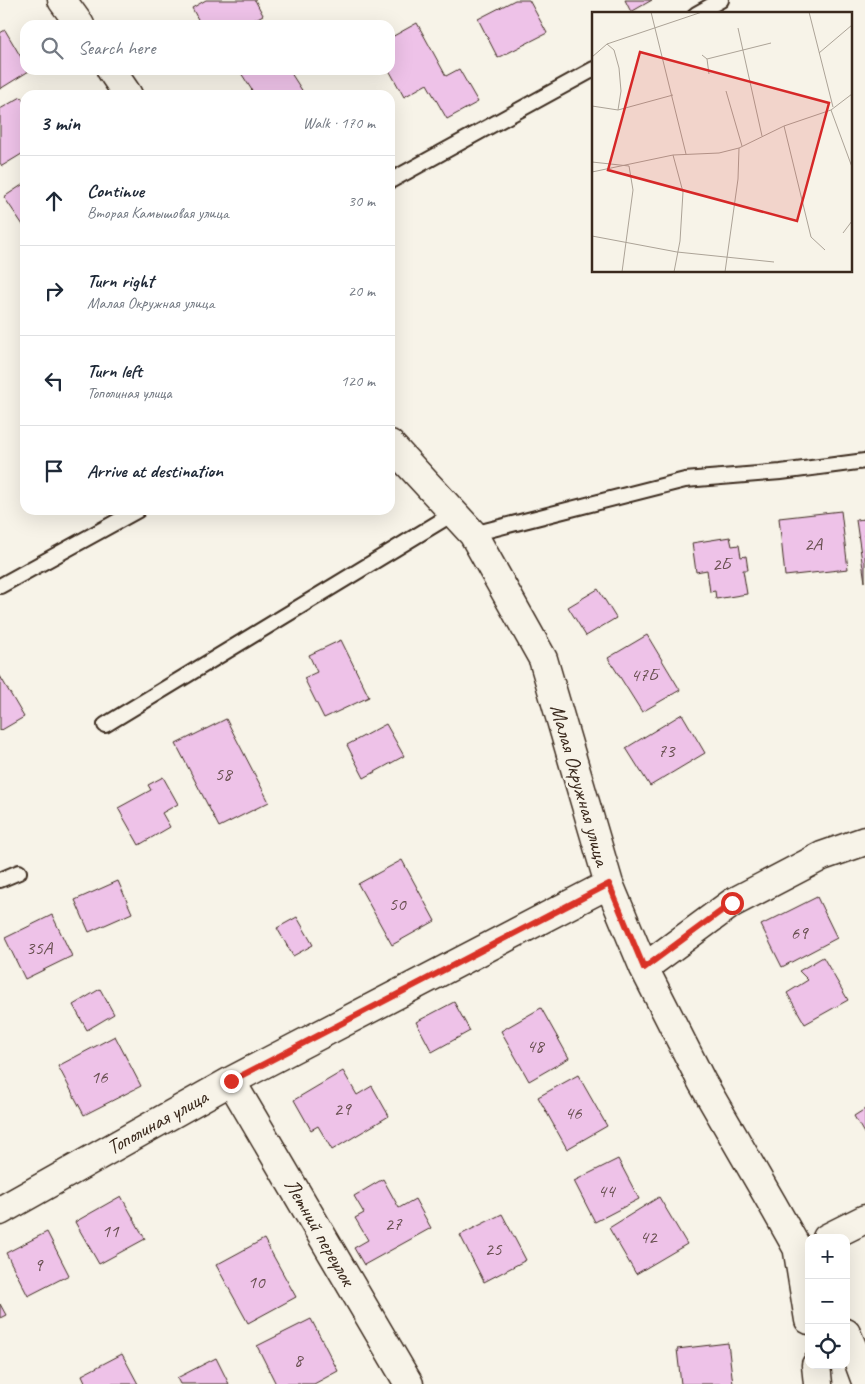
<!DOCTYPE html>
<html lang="en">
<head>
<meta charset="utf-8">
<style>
  :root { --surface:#fff; --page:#f2f2f3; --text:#1f2937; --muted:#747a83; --line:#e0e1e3 }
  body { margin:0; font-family:Caveat,sans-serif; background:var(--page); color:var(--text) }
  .controls { position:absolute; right:15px; bottom:15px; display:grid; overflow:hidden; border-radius:10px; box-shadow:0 5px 20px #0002 }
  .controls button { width:45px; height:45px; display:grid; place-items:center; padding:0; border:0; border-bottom:1px solid var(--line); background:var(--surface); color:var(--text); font:25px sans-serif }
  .stop { position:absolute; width:15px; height:15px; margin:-11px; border:4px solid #d93025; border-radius:50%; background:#fff }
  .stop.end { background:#d93025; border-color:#fff; box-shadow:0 1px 5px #0008 }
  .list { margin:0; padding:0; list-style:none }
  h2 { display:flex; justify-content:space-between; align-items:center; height:65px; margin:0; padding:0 20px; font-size:21px }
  h2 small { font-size:16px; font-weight:400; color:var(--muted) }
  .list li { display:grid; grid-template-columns:32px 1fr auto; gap:15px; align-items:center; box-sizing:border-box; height:90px; padding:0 20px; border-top:1px solid var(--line) }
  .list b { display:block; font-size:19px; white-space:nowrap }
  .list p { margin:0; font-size:16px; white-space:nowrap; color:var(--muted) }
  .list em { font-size:16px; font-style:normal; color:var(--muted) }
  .icon { flex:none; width:28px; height:28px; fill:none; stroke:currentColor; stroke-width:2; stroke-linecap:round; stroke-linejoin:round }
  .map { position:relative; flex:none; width:865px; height:1384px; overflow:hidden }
  .search { position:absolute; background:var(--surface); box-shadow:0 5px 20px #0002; left:20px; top:20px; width:375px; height:55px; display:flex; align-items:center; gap:12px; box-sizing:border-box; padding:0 18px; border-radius:15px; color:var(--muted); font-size:19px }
  .panel { position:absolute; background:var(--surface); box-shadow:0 5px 20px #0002; left:20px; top:90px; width:375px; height:425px; border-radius:15px }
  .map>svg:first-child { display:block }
</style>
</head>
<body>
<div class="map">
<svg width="865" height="1384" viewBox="0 0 865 1384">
  <rect width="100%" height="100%" fill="#f7f3e8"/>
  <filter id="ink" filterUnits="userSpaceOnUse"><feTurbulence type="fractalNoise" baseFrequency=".02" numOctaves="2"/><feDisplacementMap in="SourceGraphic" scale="10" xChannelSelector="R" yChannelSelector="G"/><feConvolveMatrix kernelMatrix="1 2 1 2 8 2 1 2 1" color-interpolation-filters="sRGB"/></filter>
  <g filter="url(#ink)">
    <path fill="#eec2e8" stroke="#3b2a1e" d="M 206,0 L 255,0 L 263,15 L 245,25 L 201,25 L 192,8 Z
      M 515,0 L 529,0 L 547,33 L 498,58 L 478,19 Z
      M 625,0 L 652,0 L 631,12 Z
      M 417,23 L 446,76 L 459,69 L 478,102 L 447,119 L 427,84 L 404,97 L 389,70 L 390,70 L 390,38 Z
      M 5,30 L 25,64 L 25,70 L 29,71 L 0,89 L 0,33 Z
      M 246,70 L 289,70 L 305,95 L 255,95 L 241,73 Z
      M 21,97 L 25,103 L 25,152 L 2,166 L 0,163 L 0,109 Z
      M 25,183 L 25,228 L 4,197 Z
      M 841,511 L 848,569 L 785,576 L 779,518 Z
      M 865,519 L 865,582 L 856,520 Z
      M 730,537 L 732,546 L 739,545 L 741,557 L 746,556 L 748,570 L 743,570 L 747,594 L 716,599 L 715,591 L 710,592 L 707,570 L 696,572 L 692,543 Z
      M 598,589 L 616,618 L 586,636 L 568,607 Z
      M 647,635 L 680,690 L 642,712 L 608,658 Z
      M 341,640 L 369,697 L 324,718 L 304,678 L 317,672 L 309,655 Z
      M 0,676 L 24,717 L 0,731 Z
      M 682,714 L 705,753 L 650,786 L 626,748 Z
      M 226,719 L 269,802 L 219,827 L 176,744 Z
      M 386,724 L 404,756 L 364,778 L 347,745 Z
      M 163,777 L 178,804 L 162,813 L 170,827 L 139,845 L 118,808 L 151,790 L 148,785 Z
      M 402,860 L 435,921 L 392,945 L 358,884 Z
      M 118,881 L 132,913 L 89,932 L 75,900 Z
      M 817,897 L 837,938 L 782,967 L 761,925 Z
      M 52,915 L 72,956 L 25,979 L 5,938 Z
      M 297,917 L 313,945 L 293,956 L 277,928 Z
      M 823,957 L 848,1000 L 805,1024 L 787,993 L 808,980 L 799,971 Z
      M 100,989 L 114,1014 L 87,1030 L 73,1005 Z
      M 454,1002 L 470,1031 L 432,1052 L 416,1022 Z
      M 541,1008 L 569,1058 L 529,1081 L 501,1031 Z
      M 115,1036 L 141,1086 L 84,1115 L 58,1066 Z
      M 343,1071 L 357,1095 L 372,1086 L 389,1116 L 332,1150 L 318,1126 L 311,1130 L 294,1100 Z
      M 578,1075 L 607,1126 L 567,1149 L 538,1097 Z
      M 865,1109 L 865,1135 L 854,1116 Z
      M 618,1159 L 639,1199 L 595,1222 L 574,1181 Z
      M 383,1179 L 399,1208 L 415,1199 L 431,1228 L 364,1265 L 354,1248 L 368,1240 L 355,1218 L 364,1213 L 354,1196 Z
      M 121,1196 L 145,1239 L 99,1264 L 75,1222 Z
      M 659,1197 L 687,1244 L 636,1274 L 609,1228 Z
      M 502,1214 L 526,1260 L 484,1282 L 460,1235 Z
      M 47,1232 L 69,1275 L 28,1296 L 6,1253 Z
      M 264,1239 L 296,1297 L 248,1323 L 216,1265 Z
      M 0,1304 L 6,1315 L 0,1318 Z
      M 311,1319 L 338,1371 L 314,1384 L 276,1384 L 257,1346 Z
      M 728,1343 L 733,1384 L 681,1384 L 677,1349 Z
      M 122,1354 L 138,1384 L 86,1384 L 82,1375 Z
      M 216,1358 L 229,1384 L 180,1384 L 177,1378 Z"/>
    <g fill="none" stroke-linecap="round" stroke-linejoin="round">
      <g stroke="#3b2a1e" stroke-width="18">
        <path id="lane" d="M 696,14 L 721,0
          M 390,181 L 594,69
          M 473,534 L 685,480 L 781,472 L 865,461
          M 0,586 L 138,510
          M 105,725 L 454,513
          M 0,880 L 19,872"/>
      </g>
      <g stroke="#3b2a1e" stroke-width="31">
        <path id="street" d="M 62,0 L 80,25
          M 111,70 L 128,95
          M 390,444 L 473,534 L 543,659 L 609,884 L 644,968 L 702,1082 L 773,1205 L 809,1269
          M 644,968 L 732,903 L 822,856 L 865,841
          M 231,1081 L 409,1384
          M 0,1211 L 231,1081 L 609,884
          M 827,1238 L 865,1219
          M 798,1252 L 809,1320
          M 846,1333 L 858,1360 L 865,1379
          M 816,1365 L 818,1384"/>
      </g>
      <use href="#lane" stroke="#f7f3e8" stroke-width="14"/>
      <use href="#street" stroke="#f7f3e8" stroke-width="28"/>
    </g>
  </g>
  <g fill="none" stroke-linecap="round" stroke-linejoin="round" filter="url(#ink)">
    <path stroke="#d93025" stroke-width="6" d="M 231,1081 L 609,884 L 644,968 L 732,903"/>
  </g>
  <g text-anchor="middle" stroke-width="5" stroke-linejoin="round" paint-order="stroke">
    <g font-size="19" fill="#685050">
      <text x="813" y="550">2А</text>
      <text x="721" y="570">2Б</text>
      <text x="644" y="681">47Б</text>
      <text x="666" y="757">73</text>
      <text x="223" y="780">58</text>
      <text x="397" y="910">50</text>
      <text x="799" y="939">69</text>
      <text x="39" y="954">35А</text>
      <text x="535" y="1052">48</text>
      <text x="99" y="1083">16</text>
      <text x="342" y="1115">29</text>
      <text x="573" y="1119">46</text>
      <text x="606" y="1197">44</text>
      <text x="393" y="1230">27</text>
      <text x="110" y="1237">11</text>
      <text x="648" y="1243">42</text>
      <text x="493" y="1255">25</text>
      <text x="38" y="1271">9</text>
      <text x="256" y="1288">10</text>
      <text x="298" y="1366">8</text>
    </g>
    <g font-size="21" fill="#3b2a1e" stroke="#f7f3e8">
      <text transform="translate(580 785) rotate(74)" y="7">Малая Окружная улица</text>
      <text transform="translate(157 1122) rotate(-29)" y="7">Тополиная улица</text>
      <text transform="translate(320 1232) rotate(60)" y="7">Летний переулок</text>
    </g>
  </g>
  <g transform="translate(592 12)">
    <rect width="260" height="260" fill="#f7f3e8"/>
    <path fill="none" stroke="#aca397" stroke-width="1" d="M 59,0 L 94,142M 217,0 L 241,95M 146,16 L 170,124M 15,32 L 22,38 L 27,56 L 29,79 L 26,98M 227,41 L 260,13M 110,43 L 115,47 L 117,62M 0,45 L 15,32 L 110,0M 115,47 L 179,31M 134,79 L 150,134M 0,94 L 26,98 L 81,83M 239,98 L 260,155M 192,114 L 219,225 L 233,238M 81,143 L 91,180 L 88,229 L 82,260M 0,150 L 37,154 L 41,178 L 30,260M 0,160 L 81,143 L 127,141 L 147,136 L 192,114 L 239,98 L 260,82M 251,221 L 260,209M 0,224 L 85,240 L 182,250M 133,260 L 146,167 L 147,136"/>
    <path fill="#d62828" fill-opacity="0.15" stroke="#d62828" stroke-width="2.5" d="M 48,40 L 237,91 L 205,209 L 16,158 Z"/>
    <rect width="260" height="260" fill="none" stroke="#3b2a1e" stroke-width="2.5"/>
  </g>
</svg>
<div class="controls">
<button>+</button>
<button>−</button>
<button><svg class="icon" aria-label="locate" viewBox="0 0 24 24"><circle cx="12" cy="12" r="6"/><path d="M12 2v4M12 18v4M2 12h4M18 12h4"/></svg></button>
</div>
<div class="stop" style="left:732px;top:903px"></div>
<div class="stop end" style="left:231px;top:1081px"></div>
<div class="search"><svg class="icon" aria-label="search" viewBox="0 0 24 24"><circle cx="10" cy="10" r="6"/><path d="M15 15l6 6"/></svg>Search here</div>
<section class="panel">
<h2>3 min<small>Walk · 170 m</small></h2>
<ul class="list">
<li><svg class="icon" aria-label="ahead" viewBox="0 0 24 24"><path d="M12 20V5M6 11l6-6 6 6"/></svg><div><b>Continue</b><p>Вторая Камышовая улица</p></div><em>30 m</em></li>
<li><svg class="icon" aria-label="right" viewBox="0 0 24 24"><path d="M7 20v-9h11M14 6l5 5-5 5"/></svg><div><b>Turn right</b><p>Малая Окружная улица</p></div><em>20 m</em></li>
<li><svg class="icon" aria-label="left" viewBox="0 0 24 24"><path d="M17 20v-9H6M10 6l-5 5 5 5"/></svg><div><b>Turn left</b><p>Тополиная улица</p></div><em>120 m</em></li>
<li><svg class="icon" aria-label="arrive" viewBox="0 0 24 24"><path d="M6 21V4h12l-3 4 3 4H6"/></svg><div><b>Arrive at destination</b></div></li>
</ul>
</section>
</div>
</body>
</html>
